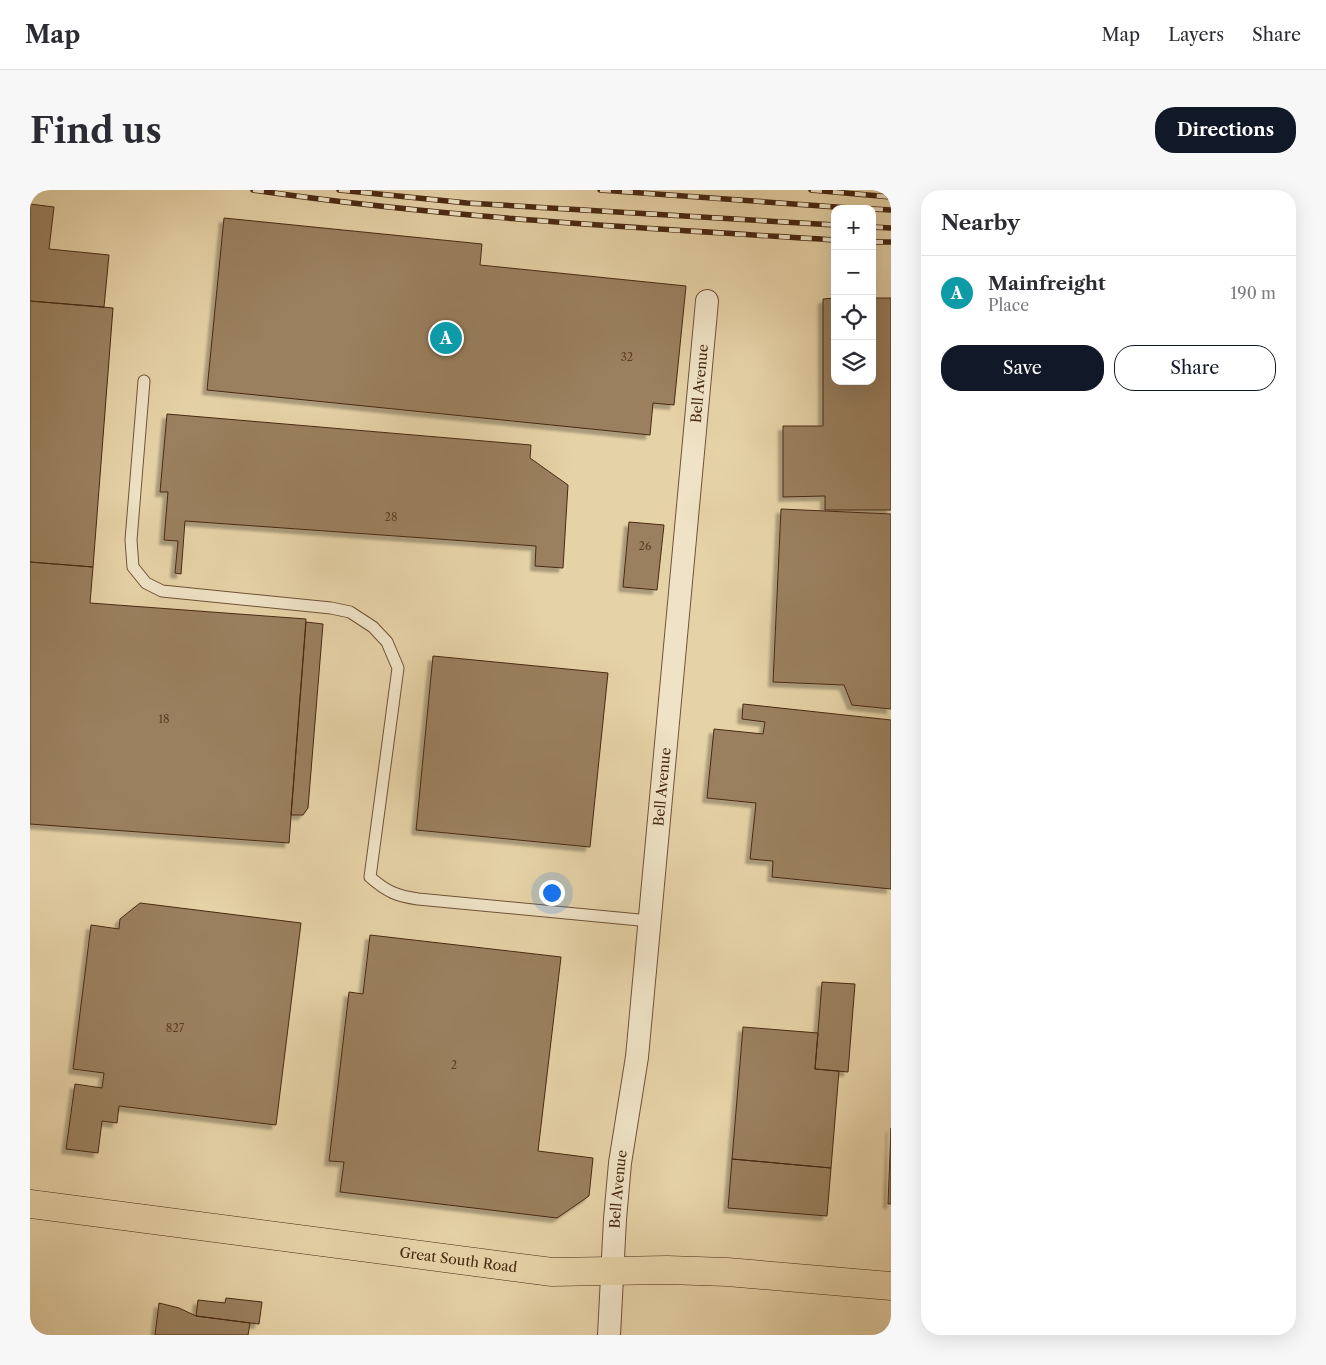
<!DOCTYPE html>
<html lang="en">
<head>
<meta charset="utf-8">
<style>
  :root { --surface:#fff; --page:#f7f7f7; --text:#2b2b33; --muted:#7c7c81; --line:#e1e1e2; --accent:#111827 }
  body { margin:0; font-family:"Libre Caslon Text",serif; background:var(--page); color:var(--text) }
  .controls { position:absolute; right:15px; top:15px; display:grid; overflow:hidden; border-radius:10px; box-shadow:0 5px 20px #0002 }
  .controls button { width:45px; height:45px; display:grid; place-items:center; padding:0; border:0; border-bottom:1px solid var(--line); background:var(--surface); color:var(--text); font:25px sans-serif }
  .you { position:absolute; left:521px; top:702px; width:18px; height:18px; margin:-12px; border:4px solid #fff; border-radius:50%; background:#1a73e8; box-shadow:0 0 0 8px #1a73e833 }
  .badge { display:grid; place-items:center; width:32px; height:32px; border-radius:50%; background:var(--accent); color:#fff; font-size:16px; font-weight:700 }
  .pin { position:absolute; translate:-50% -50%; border:2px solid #fff; box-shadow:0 1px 5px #0006 }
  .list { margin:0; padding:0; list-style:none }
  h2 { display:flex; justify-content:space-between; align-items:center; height:65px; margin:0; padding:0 20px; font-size:21px }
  h2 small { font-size:16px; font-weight:400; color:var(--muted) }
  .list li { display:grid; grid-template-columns:32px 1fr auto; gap:15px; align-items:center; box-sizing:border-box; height:75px; padding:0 20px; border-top:1px solid var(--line) }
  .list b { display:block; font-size:19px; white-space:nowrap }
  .list p { margin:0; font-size:16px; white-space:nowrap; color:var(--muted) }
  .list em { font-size:16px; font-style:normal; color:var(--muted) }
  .actions { display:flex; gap:10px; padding:15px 20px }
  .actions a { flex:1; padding:11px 0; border:1px solid var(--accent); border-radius:20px; text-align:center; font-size:18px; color:var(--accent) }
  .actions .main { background:var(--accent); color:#fff }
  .icon { flex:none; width:28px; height:28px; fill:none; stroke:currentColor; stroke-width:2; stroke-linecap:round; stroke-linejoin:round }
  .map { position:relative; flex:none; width:861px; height:1145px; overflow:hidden; border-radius:20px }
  header { display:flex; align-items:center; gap:30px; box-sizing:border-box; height:70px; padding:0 25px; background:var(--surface); border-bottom:1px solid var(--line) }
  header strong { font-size:24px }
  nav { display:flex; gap:28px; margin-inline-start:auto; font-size:18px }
  .intro { display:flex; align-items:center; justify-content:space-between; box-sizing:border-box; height:120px; padding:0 30px }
  h1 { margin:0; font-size:35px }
  .button { padding:12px 22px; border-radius:20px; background:var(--accent); color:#fff; font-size:18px; font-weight:700 }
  main { display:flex; gap:30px; padding:0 30px }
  aside { flex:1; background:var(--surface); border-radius:20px; box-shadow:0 5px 20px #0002 }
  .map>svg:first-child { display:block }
</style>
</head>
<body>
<header>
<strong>Map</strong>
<nav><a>Map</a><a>Layers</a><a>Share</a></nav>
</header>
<div class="intro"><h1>Find us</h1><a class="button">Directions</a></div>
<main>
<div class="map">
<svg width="861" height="1145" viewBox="0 0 861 1145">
  <defs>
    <filter id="shadow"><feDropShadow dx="-4.5" dy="4.5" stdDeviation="1" flood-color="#0004"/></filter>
  </defs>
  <rect width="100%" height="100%" fill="#e6d2a7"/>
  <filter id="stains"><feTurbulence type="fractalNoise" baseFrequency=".004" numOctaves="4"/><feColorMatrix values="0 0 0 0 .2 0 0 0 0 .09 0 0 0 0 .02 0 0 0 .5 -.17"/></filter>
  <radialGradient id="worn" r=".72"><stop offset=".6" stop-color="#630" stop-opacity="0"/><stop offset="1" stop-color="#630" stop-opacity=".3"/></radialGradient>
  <path fill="#9a805f" stroke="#482812" filter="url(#shadow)" d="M 0,14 L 24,17 L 19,59 L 79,65 L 74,117 L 0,111 Z
    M 194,28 L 452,54 L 450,75 L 656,96 L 644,215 L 623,213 L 620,245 L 177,200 Z
    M 805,108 L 805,191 L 842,191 L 842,108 L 861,108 L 861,320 L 795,320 L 795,306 L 753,307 L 753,236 L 793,236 L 793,109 Z
    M 0,111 L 83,118 L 63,377 L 0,372 Z
    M 137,224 L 501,255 L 500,268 L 538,295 L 533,378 L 505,376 L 506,356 L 155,331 L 151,384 L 145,383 L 148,351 L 134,350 L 138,302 L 130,302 Z
    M 751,319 L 861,324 L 861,519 L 822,515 L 814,495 L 743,492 Z
    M 599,332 L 634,335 L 627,400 L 593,397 Z
    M 0,372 L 63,377 L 60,413 L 276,429 L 259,653 L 0,634 Z
    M 276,432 L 293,434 L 278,618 L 273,625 L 261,625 Z
    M 403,466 L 578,483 L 560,657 L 386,640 Z
    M 713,514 L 861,530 L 861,699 L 742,687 L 743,671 L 720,669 L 726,613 L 677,608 L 684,539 L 733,544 L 735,532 L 712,529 Z
    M 110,713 L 271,733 L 246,935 L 89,916 L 87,933 L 72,931 L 68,963 L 36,959 L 45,894 L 72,898 L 74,883 L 43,879 L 61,735 L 89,739 L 90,729 Z
    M 340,745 L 531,767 L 508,961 L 563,968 L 559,1006 L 527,1028 L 310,1002 L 314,972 L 299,971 L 319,802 L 333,804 Z
    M 792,792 L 825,794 L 818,882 L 785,879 Z
    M 713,837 L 788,843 L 785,879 L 809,881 L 801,978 L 702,969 Z
    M 861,938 L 861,1014 L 858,1014 Z
    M 702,969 L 801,978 L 797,1026 L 698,1018 Z
    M 196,1108 L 232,1112 L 229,1134 L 166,1126 L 168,1110 L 195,1113 Z
    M 129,1113 L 149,1118 L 166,1126 L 220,1133 L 218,1145 L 125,1145 Z"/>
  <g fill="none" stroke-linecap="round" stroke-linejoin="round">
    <g stroke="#705237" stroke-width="13">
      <path id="service" d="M 114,191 L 101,350 L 103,377 L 116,393 L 132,401 L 301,418 L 320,422 L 343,437 L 357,452 L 368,478 L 340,687 C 357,702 367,706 388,709 L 620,731"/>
    </g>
    <g stroke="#705237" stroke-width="24">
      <g id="minor">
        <path id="s1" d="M 579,1145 L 585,1029 L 590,973 L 607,867 L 677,111"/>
      </g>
    </g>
    <g stroke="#482812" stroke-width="29">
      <g id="primary">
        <path id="s2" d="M 0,1014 L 522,1082 L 637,1080 L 697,1082 L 861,1096"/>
      </g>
    </g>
    <use href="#service" stroke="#efe2c6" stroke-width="11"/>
    <use href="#minor" stroke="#efe2c6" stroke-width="22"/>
    <use href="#primary" stroke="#e6d2a7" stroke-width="28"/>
    <g stroke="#482812" stroke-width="5.5">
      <path id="rail" d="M 223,0 C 415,28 611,38 805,50
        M 309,0 L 437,13 L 805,35
        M 570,0 L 834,19
        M 781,0 L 861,7
        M 842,19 L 861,20
        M 842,37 L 861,38
        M 842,52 L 861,52"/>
    </g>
    <use href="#rail" stroke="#efe2c6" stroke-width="4" stroke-dasharray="11" stroke-linecap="butt"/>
  </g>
  <g text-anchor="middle" stroke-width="5" stroke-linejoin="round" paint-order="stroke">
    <g font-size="11" fill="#5c3e25">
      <text x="597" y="171">32</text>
      <text x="361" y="331">28</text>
      <text x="615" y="360">26</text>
      <text x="134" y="533">18</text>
      <text x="145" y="842">827</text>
      <text x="424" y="879">2</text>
    </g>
    <g font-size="14" fill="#482812" stroke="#efe2c6">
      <text dy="5" stroke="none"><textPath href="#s1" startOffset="956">Bell Avenue</textPath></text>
      <text dy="5" stroke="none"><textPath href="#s1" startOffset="551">Bell Avenue</textPath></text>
      <text dy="5" stroke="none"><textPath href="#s1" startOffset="146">Bell Avenue</textPath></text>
      <text dy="5" stroke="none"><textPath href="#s2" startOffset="432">Great South Road</textPath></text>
    </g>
  </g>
  <rect width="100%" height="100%" filter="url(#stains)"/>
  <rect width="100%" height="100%" fill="url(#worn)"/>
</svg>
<div class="controls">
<button>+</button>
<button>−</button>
<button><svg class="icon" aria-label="locate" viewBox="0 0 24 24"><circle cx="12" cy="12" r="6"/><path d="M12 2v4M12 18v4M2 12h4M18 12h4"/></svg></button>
<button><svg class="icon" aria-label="layers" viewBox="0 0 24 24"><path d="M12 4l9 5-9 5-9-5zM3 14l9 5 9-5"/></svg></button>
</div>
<div class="you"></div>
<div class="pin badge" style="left:416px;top:148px;background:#0f9aa8">A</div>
</div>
<aside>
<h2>Nearby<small></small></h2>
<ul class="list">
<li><span class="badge" style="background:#0f9aa8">A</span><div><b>Mainfreight</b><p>Place</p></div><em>190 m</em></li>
</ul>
<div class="actions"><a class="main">Save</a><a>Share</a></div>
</aside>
</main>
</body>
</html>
